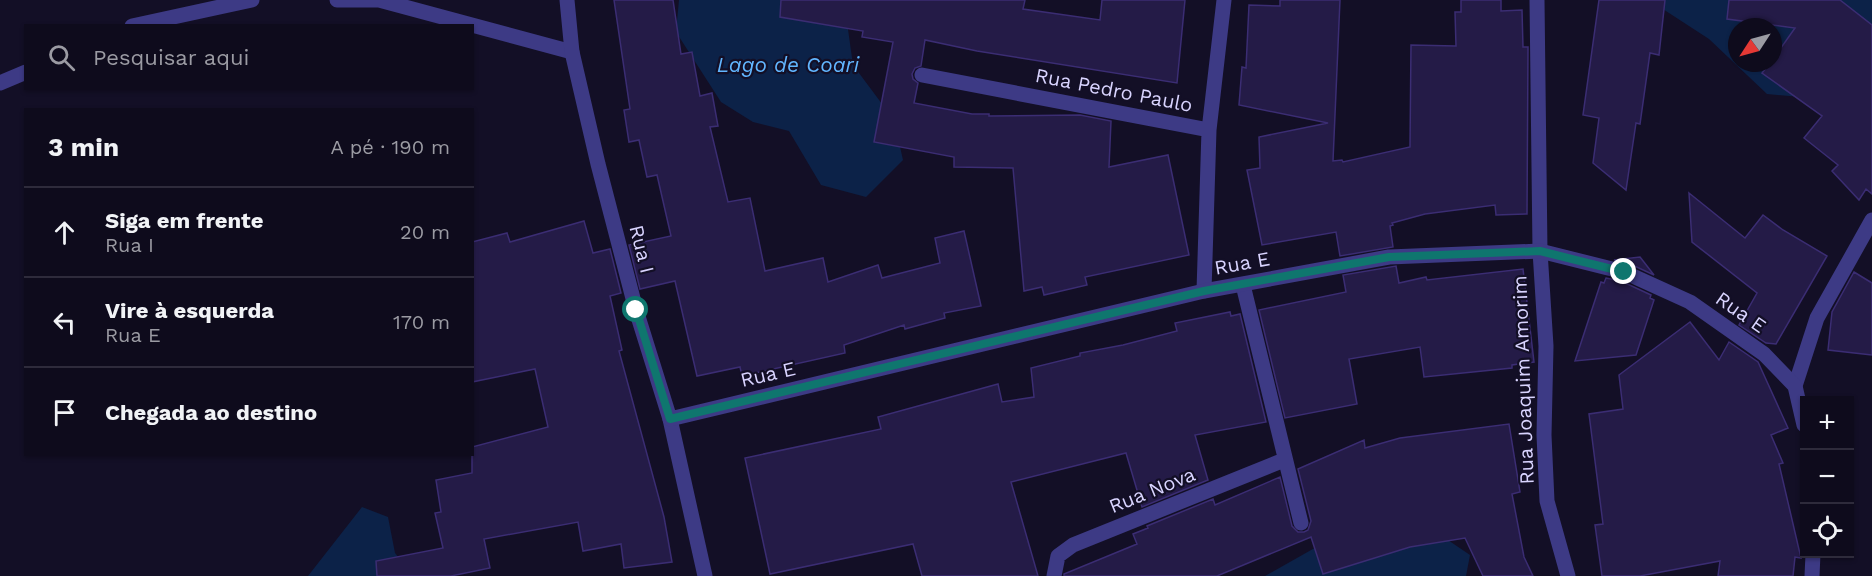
<!DOCTYPE html>
<html lang="pt">
<head>
<meta charset="utf-8">
<style>
  :root { --surface:#0e0b1c; --page:#1c1929; --text:#f1f3f6; --muted:#9b9ba3; --line:#2e2b3b }
  body { margin:0; font-family:"Work Sans",sans-serif; background:var(--page); color:var(--text) }
  .controls { position:absolute; right:18px; bottom:18px; display:grid; overflow:hidden; border-radius:0px; box-shadow:0 2px 4px #0004 }
  .controls button { width:54px; height:54px; display:grid; place-items:center; padding:0; border:0; border-bottom:2px solid var(--line); background:var(--surface); color:var(--text); font:30px sans-serif }
  .compass { position:absolute; left:1728px; top:18px; width:54px; height:54px; border-radius:50%; background:var(--surface); box-shadow:0 2px 4px #0004; rotate:234deg }
  .stop { position:absolute; width:18px; height:18px; margin:-14px; border:4px solid #0f766e; border-radius:50%; background:#fff }
  .stop.end { background:#0f766e; border-color:#fff; box-shadow:0 2px 6px #0008 }
  .list { margin:0; padding:0; list-style:none }
  h2 { display:flex; justify-content:space-between; align-items:center; height:78px; margin:0; padding:0 24px; font-size:26px }
  h2 small { font-size:20px; font-weight:400; color:var(--muted) }
  .list li { display:grid; grid-template-columns:39px 1fr auto; gap:18px; align-items:center; box-sizing:border-box; height:90px; padding:0 24px; border-top:2px solid var(--line) }
  .list b { display:block; font-size:22px; white-space:nowrap }
  .list p { margin:0; font-size:20px; white-space:nowrap; color:var(--muted) }
  .list em { font-size:20px; font-style:normal; color:var(--muted) }
  .icon { flex:none; width:33px; height:33px; fill:none; stroke:currentColor; stroke-width:2; stroke-linecap:round; stroke-linejoin:round }
  .map { position:relative; flex:none; width:1872px; height:576px; overflow:hidden }
  .search { position:absolute; background:var(--surface); box-shadow:0 2px 4px #0004; left:24px; top:24px; width:450px; height:66px; display:flex; align-items:center; gap:15px; box-sizing:border-box; padding:0 21px; border-radius:0px; color:var(--muted); font-size:22px }
  .panel { position:absolute; background:var(--surface); box-shadow:0 2px 4px #0004; left:24px; top:108px; width:450px; height:348px; border-radius:0px }
  .map>svg:first-child { display:block }
</style>
</head>
<body>
<div class="map">
<svg width="1872" height="576" viewBox="0 0 1872 576">
  <rect width="100%" height="100%" fill="#130f26"/>
  <path fill="#0c2248" fill-rule="evenodd" d="M 679,0 L 853,0 L 846,15 L 853,65 L 894,120 L 903,160 L 866,197 L 821,185 L 789,131 L 753,122 L 721,102 L 676,32 Z
    M 1649,0 L 1872,0 L 1872,61 L 1801,97 L 1767,94 L 1709,39 ZM 1737,27 L 1773,27 L 1773,63 L 1737,63 Z
    M 362,507 L 388,517 L 395,553 L 413,576 L 308,576 Z
    M 1373,515 L 1442,536 L 1470,555 L 1466,576 L 1265,576 Z"/>
  <path fill="#241b47" stroke="#3b2d73" stroke-width="1.5" d="M 614,0 L 673,0 L 681,54 L 692,52 L 700,96 L 712,93 L 718,126 L 710,127 L 728,202 L 750,198 L 765,271 L 823,258 L 828,282 L 878,265 L 882,278 L 940,263 L 935,238 L 964,231 L 981,306 L 944,313 L 945,318 L 905,329 L 904,325 L 844,345 L 845,353 L 742,376 L 740,367 L 697,376 L 675,281 L 640,289 L 629,245 L 671,236 L 657,175 L 647,177 L 639,140 L 629,142 L 624,110 L 630,109 Z
    M 781,0 L 1025,0 L 1023,9 L 1100,20 L 1102,0 L 1185,0 L 1177,83 L 977,51 L 925,40 L 921,66 L 915,68 L 912,74 L 913,79 L 918,83 L 914,103 L 972,114 L 989,114 L 989,116 L 1080,115 L 1111,121 L 1109,167 L 1168,155 L 1189,255 L 1085,277 L 1087,285 L 1044,295 L 1042,287 L 1024,291 L 1013,168 L 954,167 L 954,157 L 874,142 L 893,42 L 862,37 L 863,31 L 780,17 Z
    M 1280,0 L 1340,0 L 1333,161 L 1342,160 L 1343,162 L 1410,147 L 1411,45 L 1456,46 L 1455,12 L 1461,12 L 1461,0 L 1501,0 L 1501,11 L 1522,10 L 1523,47 L 1528,47 L 1527,214 L 1496,215 L 1495,205 L 1425,214 L 1392,223 L 1393,225 L 1390,226 L 1393,247 L 1340,256 L 1336,232 L 1262,245 L 1247,170 L 1260,168 L 1259,137 L 1328,123 L 1239,105 L 1242,67 L 1246,68 L 1249,5 L 1280,6 Z
    M 1599,0 L 1665,0 L 1659,55 L 1650,53 L 1640,124 L 1636,123 L 1626,190 L 1593,163 L 1599,118 L 1583,115 Z
    M 1729,0 L 1840,0 L 1872,25 L 1872,194 L 1866,189 L 1859,200 L 1832,171 L 1838,165 L 1804,138 L 1822,116 L 1762,73 L 1770,63 L 1773,63 L 1773,59 L 1795,28 L 1727,19 Z
    M 1689,193 L 1745,238 L 1763,215 L 1783,230 L 1827,256 L 1776,344 L 1766,343 L 1739,325 L 1757,293 L 1692,242 Z
    M 584,221 L 593,253 L 610,249 L 621,293 L 610,296 L 622,350 L 619,351 L 664,517 L 672,562 L 624,568 L 621,544 L 583,551 L 578,522 L 484,539 L 490,568 L 451,576 L 377,576 L 376,561 L 443,548 L 435,513 L 441,512 L 436,480 L 472,473 L 472,447 L 548,427 L 535,369 L 472,382 L 472,242 L 507,233 L 510,242 Z
    M 1640,257 L 1654,275 L 1628,263 L 1614,260 Z
    M 1396,266 L 1399,283 L 1426,277 L 1427,280 L 1523,269 L 1534,362 L 1512,365 L 1512,368 L 1424,377 L 1420,347 L 1349,359 L 1357,404 L 1285,418 L 1259,310 L 1346,292 L 1343,275 Z
    M 1854,272 L 1872,283 L 1872,355 L 1828,350 L 1832,312 Z
    M 1606,278 L 1621,281 L 1651,295 L 1650,298 L 1654,300 L 1636,355 L 1575,361 L 1601,282 L 1604,283 Z
    M 1230,312 L 1231,316 L 1240,314 L 1266,422 L 1195,435 L 1208,480 L 1142,507 L 1126,453 L 1011,482 L 1038,576 L 922,576 L 913,544 L 770,574 L 745,458 L 881,429 L 878,417 L 998,384 L 1002,402 L 1034,397 L 1031,368 L 1080,356 L 1080,353 L 1123,345 L 1177,331 L 1175,323 Z
    M 1690,322 L 1719,360 L 1729,342 L 1758,362 L 1788,428 L 1771,435 L 1783,463 L 1779,464 L 1801,558 L 1795,557 L 1793,576 L 1718,576 L 1720,561 L 1640,576 L 1602,576 L 1595,525 L 1603,524 L 1589,414 L 1623,409 L 1619,375 Z
    M 1509,424 L 1520,492 L 1512,494 L 1524,557 L 1533,576 L 1483,576 L 1465,538 L 1410,547 L 1323,574 L 1311,537 L 1217,576 L 1064,576 L 1064,574 L 1137,544 L 1133,534 L 1148,528 L 1147,526 L 1213,499 L 1215,505 L 1280,477 L 1292,526 L 1298,532 L 1304,532 L 1308,530 L 1311,521 L 1298,469 L 1364,440 L 1365,448 L 1400,438 Z"/>
  <g fill="none" stroke-linecap="round" stroke-linejoin="round">
    <path stroke="#3d3a85" stroke-width="15" d="M 337,0 L 379,0 L 572,52
      M 1537,0 L 1540,251 L 1546,346 L 1544,435 L 1547,501 L 1568,576
      M 132,26 L 252,0
      M 922,75 L 1209,130
      M 0,83 L 26,72
      M 1243,285 L 1301,523
      M 1204,291 L 1209,130 L 1224,0
      M 1795,386 L 1817,318 L 1872,220
      M 670,419 L 705,576
      M 1054,576 L 1058,556 L 1073,545 L 1284,460"/>
    <path stroke="#3d3a85" stroke-width="15" d="M 567,0 L 572,52 L 598,164 L 636,310 L 670,419 L 1204,291 L 1389,257 L 1540,251 L 1624,272 L 1690,302 L 1764,354 L 1795,386 L 1804,425
      M 1812,576 L 1813,554"/>
  </g>
  <g fill="none" stroke-linecap="round" stroke-linejoin="round">
    <path stroke="#0f766e" stroke-width="8" d="M 636,310 L 670,419 L 1204,291 L 1389,257 L 1540,251 L 1624,272"/>
  </g>
  <g text-anchor="middle" stroke-width="4.5" stroke-linejoin="round" paint-order="stroke">
    <g font-size="20" fill="#d9d4ff" stroke="#130f26">
      <text transform="translate(1114 90) rotate(11)" y="7">Rua Pedro Paulo</text>
      <text transform="translate(642 249) rotate(76)" y="7">Rua I</text>
      <text transform="translate(1242 263) rotate(-10)" y="7">Rua E</text>
      <text transform="translate(1741 312) rotate(35)" y="7">Rua E</text>
      <text transform="translate(768 374) rotate(-13)" y="7">Rua E</text>
      <text transform="translate(1523 380) rotate(-92)" y="7">Rua Joaquim Amorim</text>
      <text transform="translate(1152 490) rotate(-22)" y="7">Rua Nova</text>
    </g>
    <g font-size="21" font-style="italic" fill="#62b6ff" stroke="#130f26">
      <text x="788" y="72">Lago de Coari</text>
    </g>
  </g>
</svg>
<div class="controls">
<button>+</button>
<button>−</button>
<button><svg class="icon" aria-label="locate" viewBox="0 0 24 24"><circle cx="12" cy="12" r="6"/><path d="M12 2v4M12 18v4M2 12h4M18 12h4"/></svg></button>
</div>
<svg class="compass" viewBox="-18 -18 36 36"><path d="M0-13l5 13h-10z" fill="#e53935"/><path d="M0 13l5-13h-10z" fill="#9b9ba3"/></svg>
<div class="stop" style="left:636px;top:310px"></div>
<div class="stop end" style="left:1624px;top:272px"></div>
<div class="search"><svg class="icon" aria-label="search" viewBox="0 0 24 24"><circle cx="10" cy="10" r="6"/><path d="M15 15l6 6"/></svg>Pesquisar aqui</div>
<section class="panel">
<h2>3 min<small>A pé · 190 m</small></h2>
<ul class="list">
<li><svg class="icon" aria-label="ahead" viewBox="0 0 24 24"><path d="M12 20V5M6 11l6-6 6 6"/></svg><div><b>Siga em frente</b><p>Rua I</p></div><em>20 m</em></li>
<li><svg class="icon" aria-label="left" viewBox="0 0 24 24"><path d="M17 20v-9H6M10 6l-5 5 5 5"/></svg><div><b>Vire à esquerda</b><p>Rua E</p></div><em>170 m</em></li>
<li><svg class="icon" aria-label="arrive" viewBox="0 0 24 24"><path d="M6 21V4h12l-3 4 3 4H6"/></svg><div><b>Chegada ao destino</b></div></li>
</ul>
</section>
</div>
</body>
</html>
